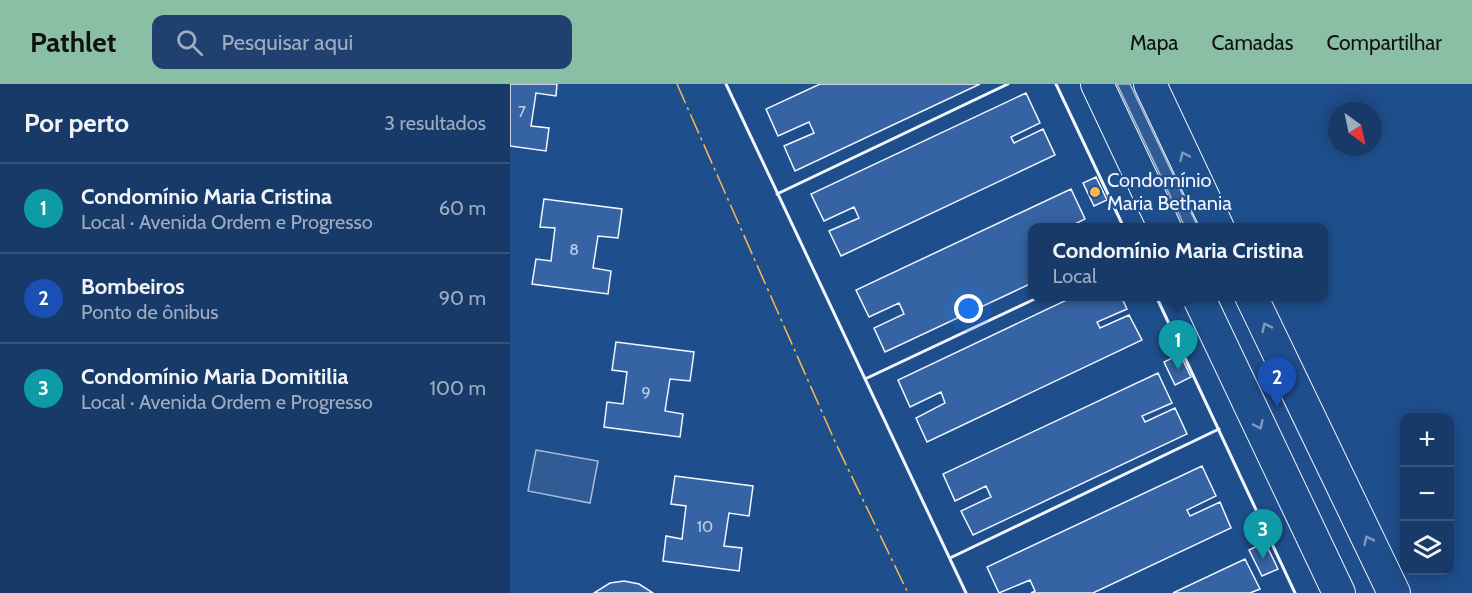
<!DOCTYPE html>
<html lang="pt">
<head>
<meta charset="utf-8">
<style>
  :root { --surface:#173a69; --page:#20416f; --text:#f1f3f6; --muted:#9eadc0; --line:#36547d; --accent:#8abfa5 }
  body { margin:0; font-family:Cabin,sans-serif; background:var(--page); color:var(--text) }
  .controls { position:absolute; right:18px; bottom:18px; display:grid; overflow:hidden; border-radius:12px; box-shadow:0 3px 15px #0003 }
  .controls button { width:54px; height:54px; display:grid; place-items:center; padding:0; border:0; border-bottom:2px solid var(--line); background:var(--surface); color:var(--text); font:30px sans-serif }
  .compass { position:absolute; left:818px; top:18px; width:54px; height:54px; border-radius:50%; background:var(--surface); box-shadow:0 3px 15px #0003; rotate:147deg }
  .you { position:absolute; left:459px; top:225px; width:21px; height:21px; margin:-15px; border:4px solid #fff; border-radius:50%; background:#1a73e8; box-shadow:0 0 0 9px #1a73e833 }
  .badge { display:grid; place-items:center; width:39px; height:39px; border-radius:50%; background:var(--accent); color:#fff; font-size:20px; font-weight:700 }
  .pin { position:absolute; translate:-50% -50px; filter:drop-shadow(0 2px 3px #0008) }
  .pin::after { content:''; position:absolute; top:32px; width:21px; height:18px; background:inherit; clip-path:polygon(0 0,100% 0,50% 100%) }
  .popup { position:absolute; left:518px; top:139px; width:300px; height:78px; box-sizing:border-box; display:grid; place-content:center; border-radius:12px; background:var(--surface); filter:drop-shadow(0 2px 4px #0005); font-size:20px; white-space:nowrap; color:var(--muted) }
  .popup b { font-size:22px; color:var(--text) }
  .popup::after { content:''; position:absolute; left:50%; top:100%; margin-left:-12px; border:12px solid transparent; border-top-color:var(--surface) }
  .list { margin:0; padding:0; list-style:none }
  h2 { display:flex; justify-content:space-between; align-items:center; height:78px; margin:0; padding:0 24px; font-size:26px }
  h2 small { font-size:20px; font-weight:400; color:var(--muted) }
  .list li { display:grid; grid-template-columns:39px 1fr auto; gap:18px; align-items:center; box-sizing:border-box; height:90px; padding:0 24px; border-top:2px solid var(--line) }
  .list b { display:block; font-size:22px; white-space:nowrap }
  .list p { margin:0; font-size:20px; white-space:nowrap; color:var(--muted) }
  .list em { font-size:20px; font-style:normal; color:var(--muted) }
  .icon { flex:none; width:33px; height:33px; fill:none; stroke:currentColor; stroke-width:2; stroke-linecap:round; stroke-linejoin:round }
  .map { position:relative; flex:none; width:962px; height:509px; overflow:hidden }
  header { display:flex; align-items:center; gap:36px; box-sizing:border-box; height:84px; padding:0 30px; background:var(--accent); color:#111 }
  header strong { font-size:28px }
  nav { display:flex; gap:33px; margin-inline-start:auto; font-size:21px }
  .search { width:420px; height:54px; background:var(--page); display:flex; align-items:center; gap:15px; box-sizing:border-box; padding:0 21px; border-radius:12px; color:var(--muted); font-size:22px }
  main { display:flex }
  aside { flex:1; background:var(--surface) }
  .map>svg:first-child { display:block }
</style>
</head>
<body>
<header>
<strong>Pathlet</strong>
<div class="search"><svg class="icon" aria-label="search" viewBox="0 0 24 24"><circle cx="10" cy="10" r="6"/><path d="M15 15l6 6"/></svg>Pesquisar aqui</div>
<nav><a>Mapa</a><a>Camadas</a><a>Compartilhar</a></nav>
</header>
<main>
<aside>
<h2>Por perto<small>3 resultados</small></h2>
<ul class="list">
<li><span class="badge" style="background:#0f9aa8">1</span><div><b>Condomínio Maria Cristina</b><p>Local · Avenida Ordem e Progresso</p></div><em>60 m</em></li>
<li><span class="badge" style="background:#1a4fb4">2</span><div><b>Bombeiros</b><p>Ponto de ônibus</p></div><em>90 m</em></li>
<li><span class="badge" style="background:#0f9aa8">3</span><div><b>Condomínio Maria Domitilia</b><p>Local · Avenida Ordem e Progresso</p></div><em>100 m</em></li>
</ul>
</aside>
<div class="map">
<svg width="962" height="509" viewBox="0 0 962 509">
  <rect width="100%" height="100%" fill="#1f4e8c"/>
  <path fill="#305b95" stroke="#a8bbd7" stroke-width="1.5" d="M 607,0 L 620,0 L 688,143 L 675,143 Z
    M 26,366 L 88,377 L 80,419 L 18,407 Z"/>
  <path fill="#3563a3" stroke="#f2f6ff" stroke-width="1.5" d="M 0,0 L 47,0 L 46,12 L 26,9 L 21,42 L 39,44 L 36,67 L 0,62 Z
    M 310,0 L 470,0 L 285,87 L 274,62 L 304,49 L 299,38 L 268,52 L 256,25 Z
    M 516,9 L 530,39 L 501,53 L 504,59 L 533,45 L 545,71 L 331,172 L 319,147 L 349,134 L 344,123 L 314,137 L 301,110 Z
    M 586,93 L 597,116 L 584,122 L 573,99 Z
    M 561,105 L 575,135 L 557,144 L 522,144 L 522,199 L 375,268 L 364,244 L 394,230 L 389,219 L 359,233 L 346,206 Z
    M 34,115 L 112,125 L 108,154 L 88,152 L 83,184 L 101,187 L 98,210 L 22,200 L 26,175 L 41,177 L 45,144 L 30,143 Z
    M 565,212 L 611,212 L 617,225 L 587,238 L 590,244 L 619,231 L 632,256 L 417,358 L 406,334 L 435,319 L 431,308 L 400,323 L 388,296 Z
    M 106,258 L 184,268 L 180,297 L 160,295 L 155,327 L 173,330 L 170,353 L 94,343 L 97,318 L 113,320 L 117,288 L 102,286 Z
    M 670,270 L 681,293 L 665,301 L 654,278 Z
    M 648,289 L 662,319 L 632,332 L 635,338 L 665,324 L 677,350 L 463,451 L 451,427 L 481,413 L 476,402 L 445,417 L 433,390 Z
    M 692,382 L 706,412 L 677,426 L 680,432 L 710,418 L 721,444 L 583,509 L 521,509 L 525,507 L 520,496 L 489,509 L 477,483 Z
    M 165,392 L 243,402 L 239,432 L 219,429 L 214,462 L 232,464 L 229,487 L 153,477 L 156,452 L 172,455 L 176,422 L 161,420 Z
    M 755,458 L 768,485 L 752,492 L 739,466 Z
    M 735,475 L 750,505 L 740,509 L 663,509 Z
    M 114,497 L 129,500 L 143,509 L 84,509 L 100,499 Z"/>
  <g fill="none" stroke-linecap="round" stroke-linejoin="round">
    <g stroke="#f2f6ff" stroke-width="34">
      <path id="secondary" d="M 587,0 L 655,144
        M 640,0 L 708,144
        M 688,212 L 829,509
        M 741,212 L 884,509"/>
    </g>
    <use href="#secondary" stroke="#1f4e8c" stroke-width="32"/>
    <path stroke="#f2f6ff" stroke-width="1.5" stroke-dasharray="8 3" stroke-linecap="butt" d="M 546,0 L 614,144
      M 646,212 L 785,509"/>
    <path stroke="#f2f6ff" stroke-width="3" d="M 216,0 L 456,509
      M 546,0 L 614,144
      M 267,110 L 498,0
      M 646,212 L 785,509
      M 355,295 L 531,212
      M 440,474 L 709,345"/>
    <path stroke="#ffb74d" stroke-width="1.5" stroke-dasharray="21 4.5 3 4.5" stroke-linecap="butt" d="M 167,0 L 327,362 L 398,509"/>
  </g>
  <defs><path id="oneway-chevron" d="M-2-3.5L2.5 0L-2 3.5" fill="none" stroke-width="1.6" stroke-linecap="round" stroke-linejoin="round" transform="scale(1.5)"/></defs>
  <g stroke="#7e9ac0">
    <use href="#oneway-chevron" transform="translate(674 72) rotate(-115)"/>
    <use href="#oneway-chevron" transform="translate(756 243) rotate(-116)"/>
    <use href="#oneway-chevron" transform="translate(749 341) rotate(65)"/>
    <use href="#oneway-chevron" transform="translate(858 456) rotate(-116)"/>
  </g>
  <circle fill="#ffb74d" stroke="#1f4e8c" stroke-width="2" cx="585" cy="108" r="6"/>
  <g text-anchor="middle" stroke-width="4.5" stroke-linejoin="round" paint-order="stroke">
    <g font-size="16" fill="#c3d1e8">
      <text x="12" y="33">7</text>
      <text x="64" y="171">8</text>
      <text x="136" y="314">9</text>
      <text x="195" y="448">10</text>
    </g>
    <g font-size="20" fill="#f2f6ff" stroke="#1f4e8c" text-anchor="start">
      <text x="597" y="103">Condomínio<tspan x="597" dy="23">Maria Bethania</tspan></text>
    </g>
  </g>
</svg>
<div class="controls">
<button>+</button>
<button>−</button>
<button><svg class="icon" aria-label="layers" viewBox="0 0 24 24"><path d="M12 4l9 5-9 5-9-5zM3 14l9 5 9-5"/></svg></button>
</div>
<svg class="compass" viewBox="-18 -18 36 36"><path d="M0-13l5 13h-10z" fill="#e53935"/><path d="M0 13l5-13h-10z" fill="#9eadc0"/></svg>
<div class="you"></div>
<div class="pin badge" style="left:668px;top:286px;background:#0f9aa8">1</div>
<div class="popup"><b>Condomínio Maria Cristina</b>Local</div>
<div class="pin badge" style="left:767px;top:323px;background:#1a4fb4">2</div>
<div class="pin badge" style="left:753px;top:475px;background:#0f9aa8">3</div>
</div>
</main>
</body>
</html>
